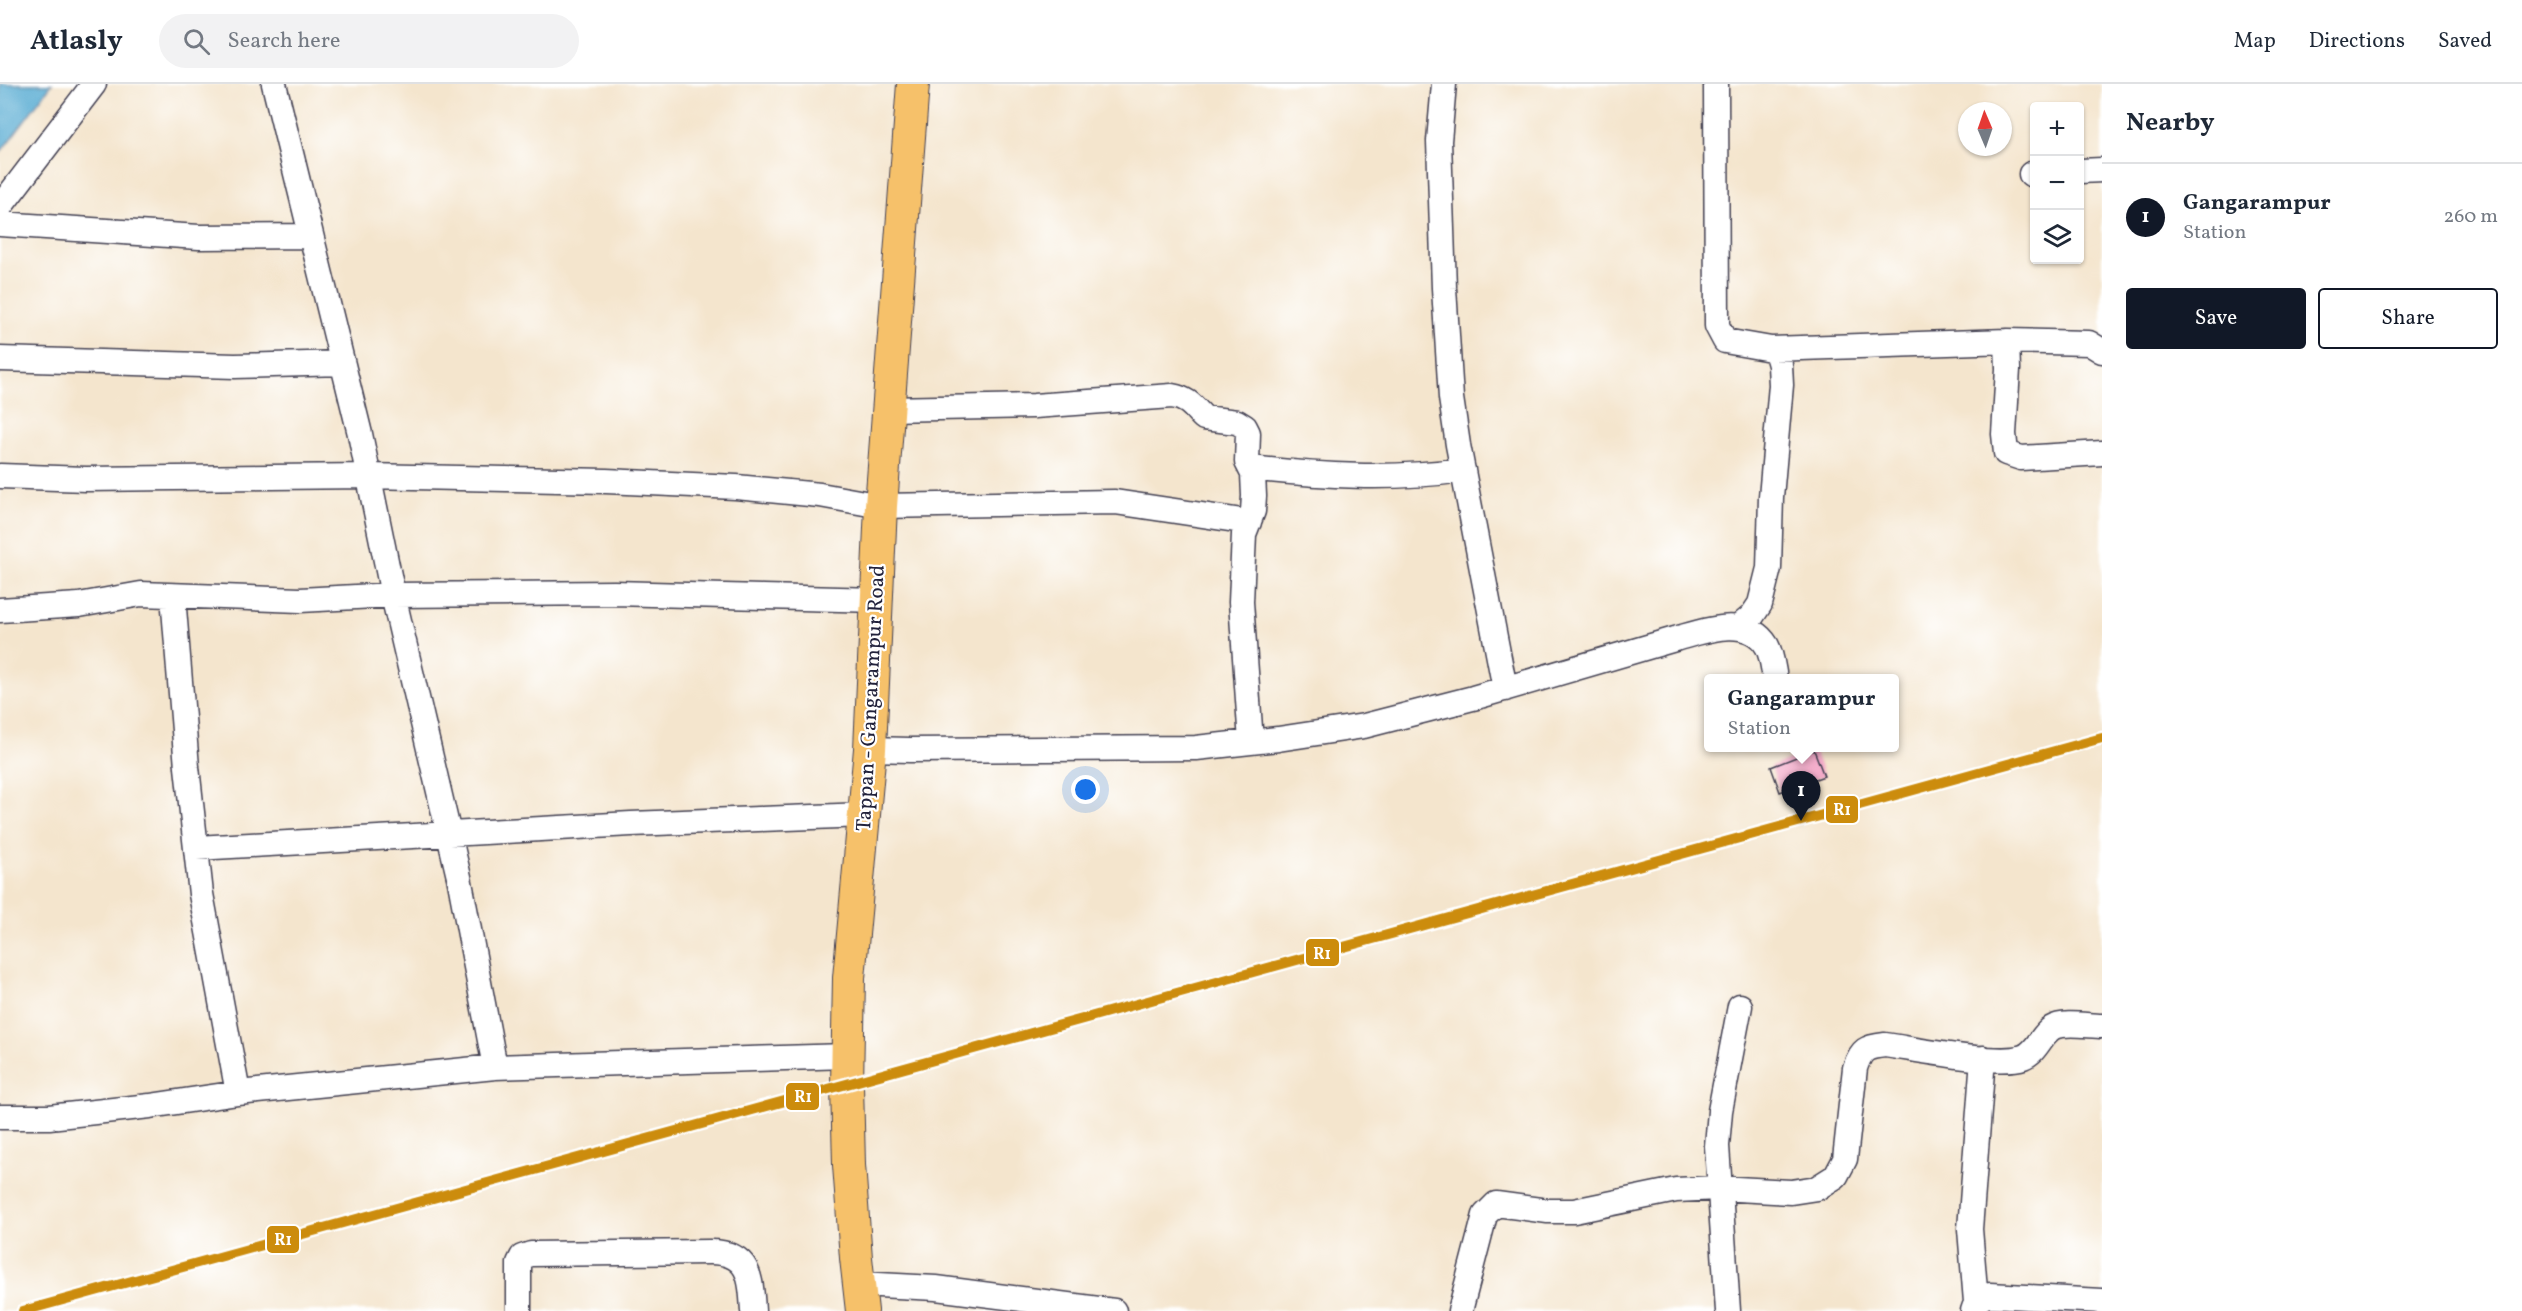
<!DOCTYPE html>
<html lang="en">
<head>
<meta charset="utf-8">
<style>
  :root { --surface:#fff; --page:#f2f2f3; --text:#1f2937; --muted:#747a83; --line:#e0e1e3; --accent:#111827 }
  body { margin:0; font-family:Vollkorn,serif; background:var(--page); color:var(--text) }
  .controls { position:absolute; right:18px; top:18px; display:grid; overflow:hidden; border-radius:6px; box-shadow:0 2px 4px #0004 }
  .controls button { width:54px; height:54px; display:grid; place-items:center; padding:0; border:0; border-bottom:2px solid var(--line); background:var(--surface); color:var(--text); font:30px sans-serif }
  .compass { position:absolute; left:1958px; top:18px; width:54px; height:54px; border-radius:50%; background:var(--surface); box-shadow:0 2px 4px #0004; rotate:358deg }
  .you { position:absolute; left:1086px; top:706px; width:21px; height:21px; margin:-15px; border:4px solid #fff; border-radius:50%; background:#1a73e8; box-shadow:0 0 0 9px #1a73e833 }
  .badge { display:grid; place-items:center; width:39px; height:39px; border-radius:50%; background:var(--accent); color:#fff; font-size:20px; font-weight:700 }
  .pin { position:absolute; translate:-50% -50px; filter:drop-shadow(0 2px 3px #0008) }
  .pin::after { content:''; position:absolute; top:32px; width:21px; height:18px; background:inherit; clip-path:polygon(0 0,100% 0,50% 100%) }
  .popup { position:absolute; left:1704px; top:590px; width:195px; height:78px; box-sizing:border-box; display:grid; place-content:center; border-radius:6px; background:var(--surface); filter:drop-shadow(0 2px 4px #0005); font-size:20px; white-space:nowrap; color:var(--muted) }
  .popup b { font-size:22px; color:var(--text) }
  .popup::after { content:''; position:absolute; left:50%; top:100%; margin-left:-12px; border:12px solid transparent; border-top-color:var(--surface) }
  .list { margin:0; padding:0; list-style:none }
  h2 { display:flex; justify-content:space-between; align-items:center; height:78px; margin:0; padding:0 24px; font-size:26px }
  h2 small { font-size:20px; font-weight:400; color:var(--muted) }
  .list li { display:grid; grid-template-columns:39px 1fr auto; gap:18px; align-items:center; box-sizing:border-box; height:108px; padding:0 24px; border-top:2px solid var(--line) }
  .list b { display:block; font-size:22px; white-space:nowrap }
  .list p { margin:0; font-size:20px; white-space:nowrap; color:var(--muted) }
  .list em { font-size:20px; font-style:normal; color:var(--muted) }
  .actions { display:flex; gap:12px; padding:18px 24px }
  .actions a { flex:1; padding:14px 0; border:2px solid var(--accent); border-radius:6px; text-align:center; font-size:21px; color:var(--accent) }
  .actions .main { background:var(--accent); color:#fff }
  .icon { flex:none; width:33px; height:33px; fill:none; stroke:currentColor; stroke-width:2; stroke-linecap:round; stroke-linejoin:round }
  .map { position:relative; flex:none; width:2102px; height:1227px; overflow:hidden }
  header { display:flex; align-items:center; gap:36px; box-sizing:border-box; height:84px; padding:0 30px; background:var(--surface); border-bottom:2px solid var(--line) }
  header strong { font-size:28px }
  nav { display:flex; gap:33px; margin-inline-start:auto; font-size:21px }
  .search { width:420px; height:54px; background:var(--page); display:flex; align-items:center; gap:15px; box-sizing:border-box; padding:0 21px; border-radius:33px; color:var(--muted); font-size:22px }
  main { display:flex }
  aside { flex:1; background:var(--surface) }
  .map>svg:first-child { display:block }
</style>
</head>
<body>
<header>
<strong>Atlasly</strong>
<div class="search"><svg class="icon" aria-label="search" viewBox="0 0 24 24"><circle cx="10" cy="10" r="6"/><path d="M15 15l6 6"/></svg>Search here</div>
<nav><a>Map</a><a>Directions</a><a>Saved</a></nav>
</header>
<main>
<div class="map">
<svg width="2102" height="1227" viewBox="0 0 2102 1227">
  <rect width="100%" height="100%" fill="#fff"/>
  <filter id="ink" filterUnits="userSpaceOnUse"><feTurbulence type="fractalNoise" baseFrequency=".0167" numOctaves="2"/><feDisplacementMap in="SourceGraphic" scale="12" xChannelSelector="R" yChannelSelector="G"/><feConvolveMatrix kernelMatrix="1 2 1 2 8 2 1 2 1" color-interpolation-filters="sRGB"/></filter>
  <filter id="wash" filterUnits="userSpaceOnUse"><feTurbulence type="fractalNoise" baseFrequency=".008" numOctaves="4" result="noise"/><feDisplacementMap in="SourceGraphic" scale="24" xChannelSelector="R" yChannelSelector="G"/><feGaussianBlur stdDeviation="1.35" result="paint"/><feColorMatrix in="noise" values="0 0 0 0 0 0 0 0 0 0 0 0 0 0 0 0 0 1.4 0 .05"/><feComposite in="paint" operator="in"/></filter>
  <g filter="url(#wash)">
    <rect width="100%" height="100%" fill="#f4e5cd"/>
    <path fill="#56abd2" stroke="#3c6686" stroke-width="1.5" d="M 0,0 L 52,0 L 0,69 Z"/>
    <g id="blocks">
      <path fill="#f3a8c8" d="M 1814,666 L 1824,692 L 1780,708 L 1771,683 Z"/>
    </g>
  </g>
  <g filter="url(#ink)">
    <use href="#blocks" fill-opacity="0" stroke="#423f51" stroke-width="1.5"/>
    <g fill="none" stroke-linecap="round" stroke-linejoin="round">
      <g stroke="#423f51" stroke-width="27">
        <path id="minor" d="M 274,0 L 360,350 L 393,511 L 459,793 L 495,983
          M 1444,0 L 1439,57 L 1444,204 L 1451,314 L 1458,361 L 1505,605
          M 1716,0 L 1717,242 L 1725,257 L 1771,265 L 1777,270 L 1780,281 L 1781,301 L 1771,413 L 1769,484 L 1760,520 L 1752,532 L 1739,543
          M 2080,87 L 2102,86
          M 2031,90 L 2034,90
          M 0,123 L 94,0
          M 0,140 L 199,153 L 311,152
          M 2007,257 L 2008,285 L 2004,350 L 2006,369 L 2021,374 L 2102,369
          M 1771,265 L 2007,257 L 2089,259 L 2102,267
          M 0,275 L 235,282 L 342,279
          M 888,325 L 1034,322 L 1172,312 C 1189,315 1193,323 1204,334 L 1237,338 L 1245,343 L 1248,349 L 1247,378 L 1253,390 L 1254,412 L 1253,427 L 1244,450 L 1241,518 L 1251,658
          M 1250,384 C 1321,392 1392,396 1463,386
          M 0,392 L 86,395 L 368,392 L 606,397 L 736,403 L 820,411 L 881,422 L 1115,418 L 1249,438
          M 173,512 L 187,683 L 201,810 L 238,1009
          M 0,526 L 79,521 L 141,510 L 300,516 L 393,511 L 614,509 L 877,516
          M 870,665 L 910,666 L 1196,664 L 1278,655 L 1364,642 L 1473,614 L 1675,555 C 1704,547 1748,530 1767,562 C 1772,571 1773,585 1775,594
          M 196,764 L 631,740 L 864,731
          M 0,1033 L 49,1033 L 150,1022 L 238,1009 L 495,983 L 847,972
          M 859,1200 L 936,1204 L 1114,1227
          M 1976,1218 L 1970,1145 L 1983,974
          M 519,1227 L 519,1179 L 522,1173 L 531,1170 L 710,1168 C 750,1168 751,1194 753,1227
          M 1460,1227 L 1485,1131 L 1496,1120 L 1548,1127 L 1574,1127 L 1676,1106 L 1718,1104 L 1791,1108 L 1817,1104 L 1836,1092 L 1845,1075 L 1855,984 C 1861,965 1866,963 1885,961 C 1914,965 1999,982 2023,973 C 2037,968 2040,952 2052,944 C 2064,937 2088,942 2102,942
          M 1728,1227 L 1717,1062 L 1720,1027 L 1740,922
          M 1973,1227 C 1976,1217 1979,1213 1990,1211 L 2102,1217"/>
      </g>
      <g stroke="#423f51" stroke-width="34">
        <path id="major" d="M 862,1227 L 856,1174 L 849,1081 L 847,1001 L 849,894 L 870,665 L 881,422 L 913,0"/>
      </g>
      <use href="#minor" stroke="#fff" stroke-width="24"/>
      <use href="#major" stroke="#f6c16b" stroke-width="32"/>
      <g stroke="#fff" stroke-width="15">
        <path id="rail-1" d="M 23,1227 L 2102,654"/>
      </g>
      <use href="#rail-1" stroke="#cc8c0c" stroke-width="10"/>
    </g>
  </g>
  <g text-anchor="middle" stroke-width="4.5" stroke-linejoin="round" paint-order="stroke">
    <g font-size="21" fill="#22223b" stroke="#fff">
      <text transform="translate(870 614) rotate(-87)" y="7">Tappan - Gangarampur Road</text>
    </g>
  </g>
  <g stroke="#fff" stroke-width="2">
    <rect x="1825" y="711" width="34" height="29" rx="6" fill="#cc8c0c"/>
    <rect x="1305" y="854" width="35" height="29" rx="6" fill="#cc8c0c"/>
    <rect x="785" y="998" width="35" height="29" rx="6" fill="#cc8c0c"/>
    <rect x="266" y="1141" width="34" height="29" rx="6" fill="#cc8c0c"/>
  </g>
  <g font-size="16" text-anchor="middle" font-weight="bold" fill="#fff">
    <text x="1842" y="731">R1</text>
    <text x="1322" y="875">R1</text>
    <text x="803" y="1018">R1</text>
    <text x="283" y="1161">R1</text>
  </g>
</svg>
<div class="controls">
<button>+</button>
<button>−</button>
<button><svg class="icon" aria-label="layers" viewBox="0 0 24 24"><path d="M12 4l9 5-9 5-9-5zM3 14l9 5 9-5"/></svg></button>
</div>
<svg class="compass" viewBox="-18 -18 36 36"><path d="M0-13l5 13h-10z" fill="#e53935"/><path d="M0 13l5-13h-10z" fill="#747a83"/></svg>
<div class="you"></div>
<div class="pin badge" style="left:1801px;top:737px">1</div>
<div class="popup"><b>Gangarampur</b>Station</div>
</div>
<aside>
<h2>Nearby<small></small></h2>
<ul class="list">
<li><span class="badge">1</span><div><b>Gangarampur</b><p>Station</p></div><em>260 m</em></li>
</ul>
<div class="actions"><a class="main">Save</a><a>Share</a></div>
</aside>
</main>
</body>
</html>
